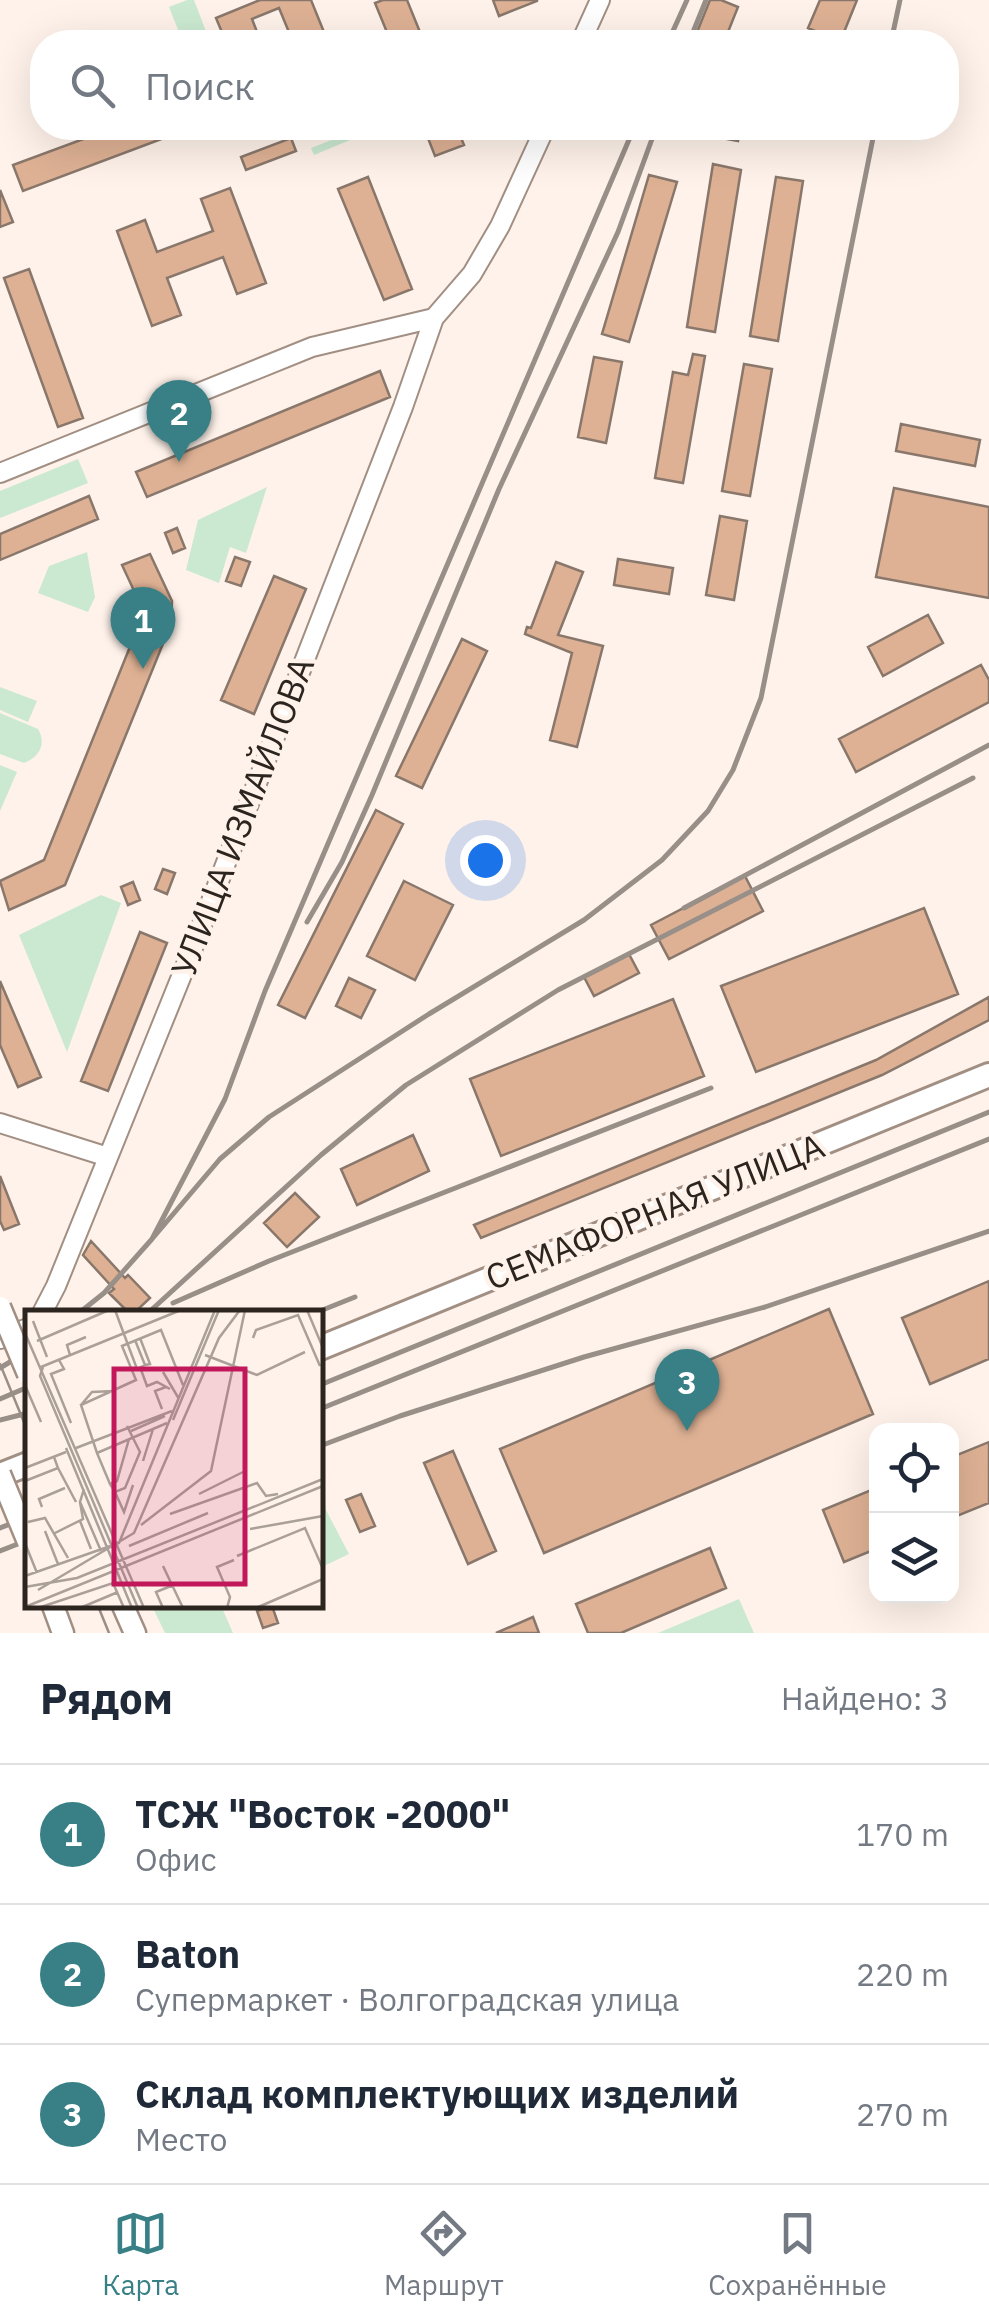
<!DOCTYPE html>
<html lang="ru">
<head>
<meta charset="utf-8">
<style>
  :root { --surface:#fff; --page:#f2f2f3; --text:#1f2937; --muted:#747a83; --line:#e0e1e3; --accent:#388085 }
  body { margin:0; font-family:"IBM Plex Sans",sans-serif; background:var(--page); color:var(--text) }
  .controls { position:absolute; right:30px; bottom:30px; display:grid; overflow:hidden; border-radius:20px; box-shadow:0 10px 40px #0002 }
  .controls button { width:90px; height:90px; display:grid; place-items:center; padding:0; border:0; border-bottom:2px solid var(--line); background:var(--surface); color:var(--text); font:50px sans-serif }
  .you { position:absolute; left:485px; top:860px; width:35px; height:35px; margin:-25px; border:8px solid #fff; border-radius:50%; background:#1a73e8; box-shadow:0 0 0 15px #1a73e833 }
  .badge { display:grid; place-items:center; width:65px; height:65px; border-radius:50%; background:var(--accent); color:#fff; font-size:32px; font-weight:700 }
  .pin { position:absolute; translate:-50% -82px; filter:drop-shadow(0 2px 5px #0008) }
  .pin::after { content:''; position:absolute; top:52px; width:35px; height:30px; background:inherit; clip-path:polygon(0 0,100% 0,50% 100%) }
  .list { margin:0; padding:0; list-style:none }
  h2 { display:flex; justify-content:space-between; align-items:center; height:130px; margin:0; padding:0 40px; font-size:42px }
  h2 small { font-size:32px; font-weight:400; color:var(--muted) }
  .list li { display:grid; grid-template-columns:65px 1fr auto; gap:30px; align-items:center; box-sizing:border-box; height:140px; padding:0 40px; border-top:2px solid var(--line) }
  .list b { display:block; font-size:38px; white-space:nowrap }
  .list p { margin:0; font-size:32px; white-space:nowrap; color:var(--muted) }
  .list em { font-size:32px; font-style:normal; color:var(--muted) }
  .icon { flex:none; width:55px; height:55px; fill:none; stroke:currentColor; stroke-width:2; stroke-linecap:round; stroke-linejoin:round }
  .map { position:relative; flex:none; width:989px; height:1633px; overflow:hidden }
  .search { position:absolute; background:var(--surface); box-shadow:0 10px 40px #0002; left:30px; right:30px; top:30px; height:110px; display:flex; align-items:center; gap:25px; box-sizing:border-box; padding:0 35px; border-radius:40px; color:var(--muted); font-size:38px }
  .sheet { height:550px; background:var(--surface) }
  nav { display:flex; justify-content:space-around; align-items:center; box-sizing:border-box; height:140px; border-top:2px solid var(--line); background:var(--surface); font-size:28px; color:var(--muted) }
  nav a { display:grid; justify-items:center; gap:5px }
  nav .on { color:var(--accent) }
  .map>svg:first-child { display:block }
</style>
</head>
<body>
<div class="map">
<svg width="989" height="1633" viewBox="0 0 989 1633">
  <rect width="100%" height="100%" fill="#fef2ea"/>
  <path fill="#cbe9d1" d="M 187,0 L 194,0 L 210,42 L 183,42 L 169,7 Z
    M 362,128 L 371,128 L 372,131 L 314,155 L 311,148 Z
    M 78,459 L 88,483 L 0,518 L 0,491 Z
    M 267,487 L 246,553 L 230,547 L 219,583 L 186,570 L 198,520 Z
    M 87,552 L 95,597 L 88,612 L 38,593 L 49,566 Z
    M 0,687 L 37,701 L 28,722 L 0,710 Z
    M 0,713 L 38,729 C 47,744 39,757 24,763 L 0,754 Z
    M 0,765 L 17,772 L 0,811 Z
    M 101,895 L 121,903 L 67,1052 L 19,935 Z
    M 320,1491 L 324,1492 L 326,1510 L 349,1554 L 320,1568 Z
    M 739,1599 L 754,1633 L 658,1633 Z
    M 152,1606 L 217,1606 L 222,1608 L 233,1633 L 165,1633 Z"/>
  <path fill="#deb194" stroke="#89776b" stroke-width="2.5" d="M 260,0 L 311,0 L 328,42 L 293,42 L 279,8 L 252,19 L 261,42 L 226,42 L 216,18 Z
    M 383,0 L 407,0 L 424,42 L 391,42 L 375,3 Z
    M 493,0 L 537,0 L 537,1 L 499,16 Z
    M 710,0 L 721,0 L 738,7 L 724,42 L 693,42 Z
    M 820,0 L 857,0 L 840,42 L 808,28 Z
    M 113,128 L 188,129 L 23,191 L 13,165 Z
    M 424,128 L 457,128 L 464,145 L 435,156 Z
    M 700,128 L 740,128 L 738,141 L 700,134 Z
    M 291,138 L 296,151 L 246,170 L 241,157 Z
    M 713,164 L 741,170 L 715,332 L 687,327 Z
    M 649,175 L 677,182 L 629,342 L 602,334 Z
    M 368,177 L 412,289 L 384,300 L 338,189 Z
    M 776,177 L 803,181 L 778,341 L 750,336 Z
    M 230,188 L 266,283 L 237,294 L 223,257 L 167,278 L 181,315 L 152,326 L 117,231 L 145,220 L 157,252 L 213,231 L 201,199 Z
    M 0,190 L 13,222 L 0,227 Z
    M 29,269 L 83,418 L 58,427 L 4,278 Z
    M 693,354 L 705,356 L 683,483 L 655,478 L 673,372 L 688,375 Z
    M 594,357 L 622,362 L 606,443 L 578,437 Z
    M 744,364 L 772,369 L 750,496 L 722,491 Z
    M 380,371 L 390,397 L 147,497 L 136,472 Z
    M 901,424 L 980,440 L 975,466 L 896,451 Z
    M 894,488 L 989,507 L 989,598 L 876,577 Z
    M 89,496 L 98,519 L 0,560 L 0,534 Z
    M 720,516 L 747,521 L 734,600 L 706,595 Z
    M 177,528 L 185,548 L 173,553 L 165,533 Z
    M 150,554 L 172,601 L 171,624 L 65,885 L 9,910 L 0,881 L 44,860 L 144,612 L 122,565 Z
    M 235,557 L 250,562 L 241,586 L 226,581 Z
    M 618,559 L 673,568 L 669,594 L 614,585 Z
    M 556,562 L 583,572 L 558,635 L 603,646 L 577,747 L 550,740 L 572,653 L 525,634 L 527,627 L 531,628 Z
    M 274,576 L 306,589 L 254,714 L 221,700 Z
    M 928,615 L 943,643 L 883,676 L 868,647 Z
    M 462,639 L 487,651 L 422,788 L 396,776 Z
    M 981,665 L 989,680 L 989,702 L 856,772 L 839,739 Z
    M 376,810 L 403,824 L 305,1018 L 278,1005 Z
    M 163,869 L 175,873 L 167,894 L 155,889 Z
    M 745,876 L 763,911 L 669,959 L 651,925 Z
    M 404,881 L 453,905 L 415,980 L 367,956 Z
    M 133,882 L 140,900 L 128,905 L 121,887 Z
    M 924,908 L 958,994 L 756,1072 L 721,986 Z
    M 140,932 L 167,943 L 108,1091 L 81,1081 Z
    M 629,954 L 639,973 L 594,996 L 584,977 Z
    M 349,978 L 375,990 L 361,1018 L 336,1006 Z
    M 0,981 L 41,1077 L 18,1087 L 0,1045 Z
    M 989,997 L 989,1020 L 882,1075 L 481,1238 L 474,1225 L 876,1060 Z
    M 673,999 L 704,1076 L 501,1156 L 470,1079 Z
    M 413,1135 L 429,1171 L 357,1205 L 341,1169 Z
    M 0,1176 L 19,1224 L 4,1230 L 0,1221 Z
    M 295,1193 L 319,1217 L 287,1247 L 264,1223 Z
    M 91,1241 L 125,1278 L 128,1275 L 150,1298 L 134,1313 L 129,1313 L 109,1293 L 114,1289 L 83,1255 Z
    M 989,1281 L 989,1359 L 930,1384 L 902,1318 Z
    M 829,1309 L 873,1414 L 544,1553 L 500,1449 Z
    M 989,1442 L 989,1503 L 952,1518 L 952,1457 Z
    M 453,1451 L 496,1551 L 468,1564 L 424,1463 Z
    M 876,1488 L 876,1549 L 844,1562 L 823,1510 Z
    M 361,1494 L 375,1526 L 360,1532 L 346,1500 Z
    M 710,1548 L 726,1588 L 621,1633 L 588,1633 L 576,1604 Z
    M 272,1606 L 278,1623 L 263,1628 L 257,1611 Z
    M 533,1617 L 539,1633 L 496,1633 Z"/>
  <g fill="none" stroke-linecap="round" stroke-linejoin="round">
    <g stroke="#a28f83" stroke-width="22">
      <path id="secondary" d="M 581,42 L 600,0
        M 0,473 L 312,347 L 434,318 L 472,274 L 500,226 L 545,128
        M 0,1123 L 108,1157
        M 42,1313 L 56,1286 L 196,940 L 403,407 L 434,318
        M 0,1339 L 28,1328"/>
    </g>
    <g stroke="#a28f83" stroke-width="25">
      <path id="primary" d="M 53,1606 L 63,1633
        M 123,1606 L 135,1633"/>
    </g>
    <g stroke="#a28f83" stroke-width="28">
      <path id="highway" d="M 320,1348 L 989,1075
        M 0,1475 L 28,1464"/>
    </g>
    <use href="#secondary" stroke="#fff" stroke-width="18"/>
    <use href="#primary" stroke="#fff" stroke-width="20"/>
    <use href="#highway" stroke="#fff" stroke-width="22"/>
    <path stroke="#998f89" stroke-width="2.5" d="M 0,1364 L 28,1432
      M 98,1606 L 109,1633"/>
    <path stroke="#998f89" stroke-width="5" d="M 668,42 L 687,0
      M 689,42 L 706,0
      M 891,42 L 900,0
      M 684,908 L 989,745
      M 307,922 L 342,862 L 372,795 L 499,489 L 618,232 L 656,128
      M 152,1239 L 220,1159 L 269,1117 L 429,1014 L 584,920 L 662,860 L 708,811 L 733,770 L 761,698 L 875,128
      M 173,1303 L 269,1261 L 711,1088
      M 79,1313 L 104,1293 L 152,1239 L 225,1099 L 265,991 L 634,128
      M 148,1313 L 321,1155 L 406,1085 L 558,990 L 973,778
      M 315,1313 L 355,1297
      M 0,1368 L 28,1351
      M 320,1385 L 989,1112
      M 0,1399 L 28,1387
      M 320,1409 L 989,1139
      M 0,1420 L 28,1413
      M 320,1446 L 400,1416 L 584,1357 L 765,1307 L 989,1231
      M 0,1528 L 28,1517
      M 0,1551 L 28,1540"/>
    <g stroke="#a28f83" stroke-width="25" stroke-linecap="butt">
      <path id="primary-bridge" d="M 0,1307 L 28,1374
        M 0,1474 L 28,1542"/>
    </g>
    <use href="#primary-bridge" stroke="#fff" stroke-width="20"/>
  </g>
  <g text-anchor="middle" stroke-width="9" stroke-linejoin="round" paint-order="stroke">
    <g font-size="35" fill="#2c241f" stroke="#fef2ea">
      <text transform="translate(243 817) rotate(-69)" y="12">УЛИЦА ИЗМАЙЛОВА</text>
      <text transform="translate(655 1212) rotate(-22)" y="12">СЕМАФОРНАЯ УЛИЦА</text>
    </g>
  </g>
  <g transform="translate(25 1310)">
    <rect width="298" height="298" fill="#fef2ea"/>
    <path fill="none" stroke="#aaa099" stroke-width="2.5" d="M 90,0 L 112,59 L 120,55M 282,0 L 298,38M 8,11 L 22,47M 0,23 L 119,298M 228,28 L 231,20 L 273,5 L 295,56M 110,30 L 120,55 L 125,54 L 115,28M 12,31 L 84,0M 45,45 L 42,35 L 61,27M 180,45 L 232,65 L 280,42M 34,50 L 39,59 L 26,64 L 46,113M 16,57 L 156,0M 18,57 L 15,66 L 113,298M 115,57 L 122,76 L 132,72 L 145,79M 138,62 L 154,89M 0,75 L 16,112M 56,95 L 67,82 L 89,81M 137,99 L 130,81 L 141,77M 148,110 L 194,0M 142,113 L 72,143 L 56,95 L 111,70 L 97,36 L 136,20 L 158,75M 106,121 L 140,106M 41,138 L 107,298M 51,138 L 147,101M 72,143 L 85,174 L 92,171 L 104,129M 118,151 L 128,119M 0,158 L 41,142M 33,158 L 51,192M 0,171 L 33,158 L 29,147M 85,174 L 90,182 L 100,178 L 115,142 L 102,116M 59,179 L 55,192 L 76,241M 90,182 L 99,202 L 108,175M 174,184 L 218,162M 17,197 L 14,189 L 40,178M 145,204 L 232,173 L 241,186 L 253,184M 55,211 L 66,239M 3,212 L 20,208 L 43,248M 116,215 L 186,161 L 220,0M 225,219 L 298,206M 20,221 L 33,254M 28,224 L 58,209 L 55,192M 0,233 L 12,263M 104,236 L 183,203M 212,246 L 280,218 L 298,259M 138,256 L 158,298M 0,266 L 94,233 L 190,0M 0,277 L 52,268 L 298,169M 13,280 L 109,223 L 194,28 L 215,0M 0,297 L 298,176M 13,298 L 88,273 L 99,298M 55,298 L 93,282M 138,298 L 131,282 L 151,274M 202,298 L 205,287 L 192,257 L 209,250M 231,298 L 298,269"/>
    <path fill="#c2185b" fill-opacity="0.15" stroke="#c2185b" stroke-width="5" d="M 89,59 L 220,59 L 220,274 L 89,274 Z"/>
    <rect width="298" height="298" fill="none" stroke="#2c241f" stroke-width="5"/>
  </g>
</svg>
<div class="controls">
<button><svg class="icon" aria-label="locate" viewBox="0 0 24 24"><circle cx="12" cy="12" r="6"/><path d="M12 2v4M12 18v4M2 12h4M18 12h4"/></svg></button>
<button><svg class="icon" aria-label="layers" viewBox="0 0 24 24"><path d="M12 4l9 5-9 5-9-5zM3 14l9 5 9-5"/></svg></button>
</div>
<div class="you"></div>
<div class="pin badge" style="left:143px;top:669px">1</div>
<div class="pin badge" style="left:179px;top:462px">2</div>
<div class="pin badge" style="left:687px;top:1431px">3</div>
<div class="search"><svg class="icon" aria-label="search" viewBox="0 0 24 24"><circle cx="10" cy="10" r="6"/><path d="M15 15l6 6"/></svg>Поиск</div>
</div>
<section class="sheet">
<h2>Рядом<small>Найдено: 3</small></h2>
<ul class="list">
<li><span class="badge">1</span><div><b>ТСЖ &quot;Восток -2000&quot;</b><p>Офис</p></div><em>170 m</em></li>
<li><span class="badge">2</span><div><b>Baton</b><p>Супермаркет · Волгоградская улица</p></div><em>220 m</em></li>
<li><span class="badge">3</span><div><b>Склад комплектующих изделий</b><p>Место</p></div><em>270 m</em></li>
</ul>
</section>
<nav>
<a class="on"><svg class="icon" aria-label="map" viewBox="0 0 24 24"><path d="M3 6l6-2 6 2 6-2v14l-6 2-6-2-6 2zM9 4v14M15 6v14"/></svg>Карта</a>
<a><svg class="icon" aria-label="directions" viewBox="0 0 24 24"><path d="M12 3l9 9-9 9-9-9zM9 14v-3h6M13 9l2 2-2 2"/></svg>Маршрут</a>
<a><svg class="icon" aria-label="saved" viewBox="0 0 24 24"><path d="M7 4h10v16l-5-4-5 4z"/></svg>Сохранённые</a>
</nav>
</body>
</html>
